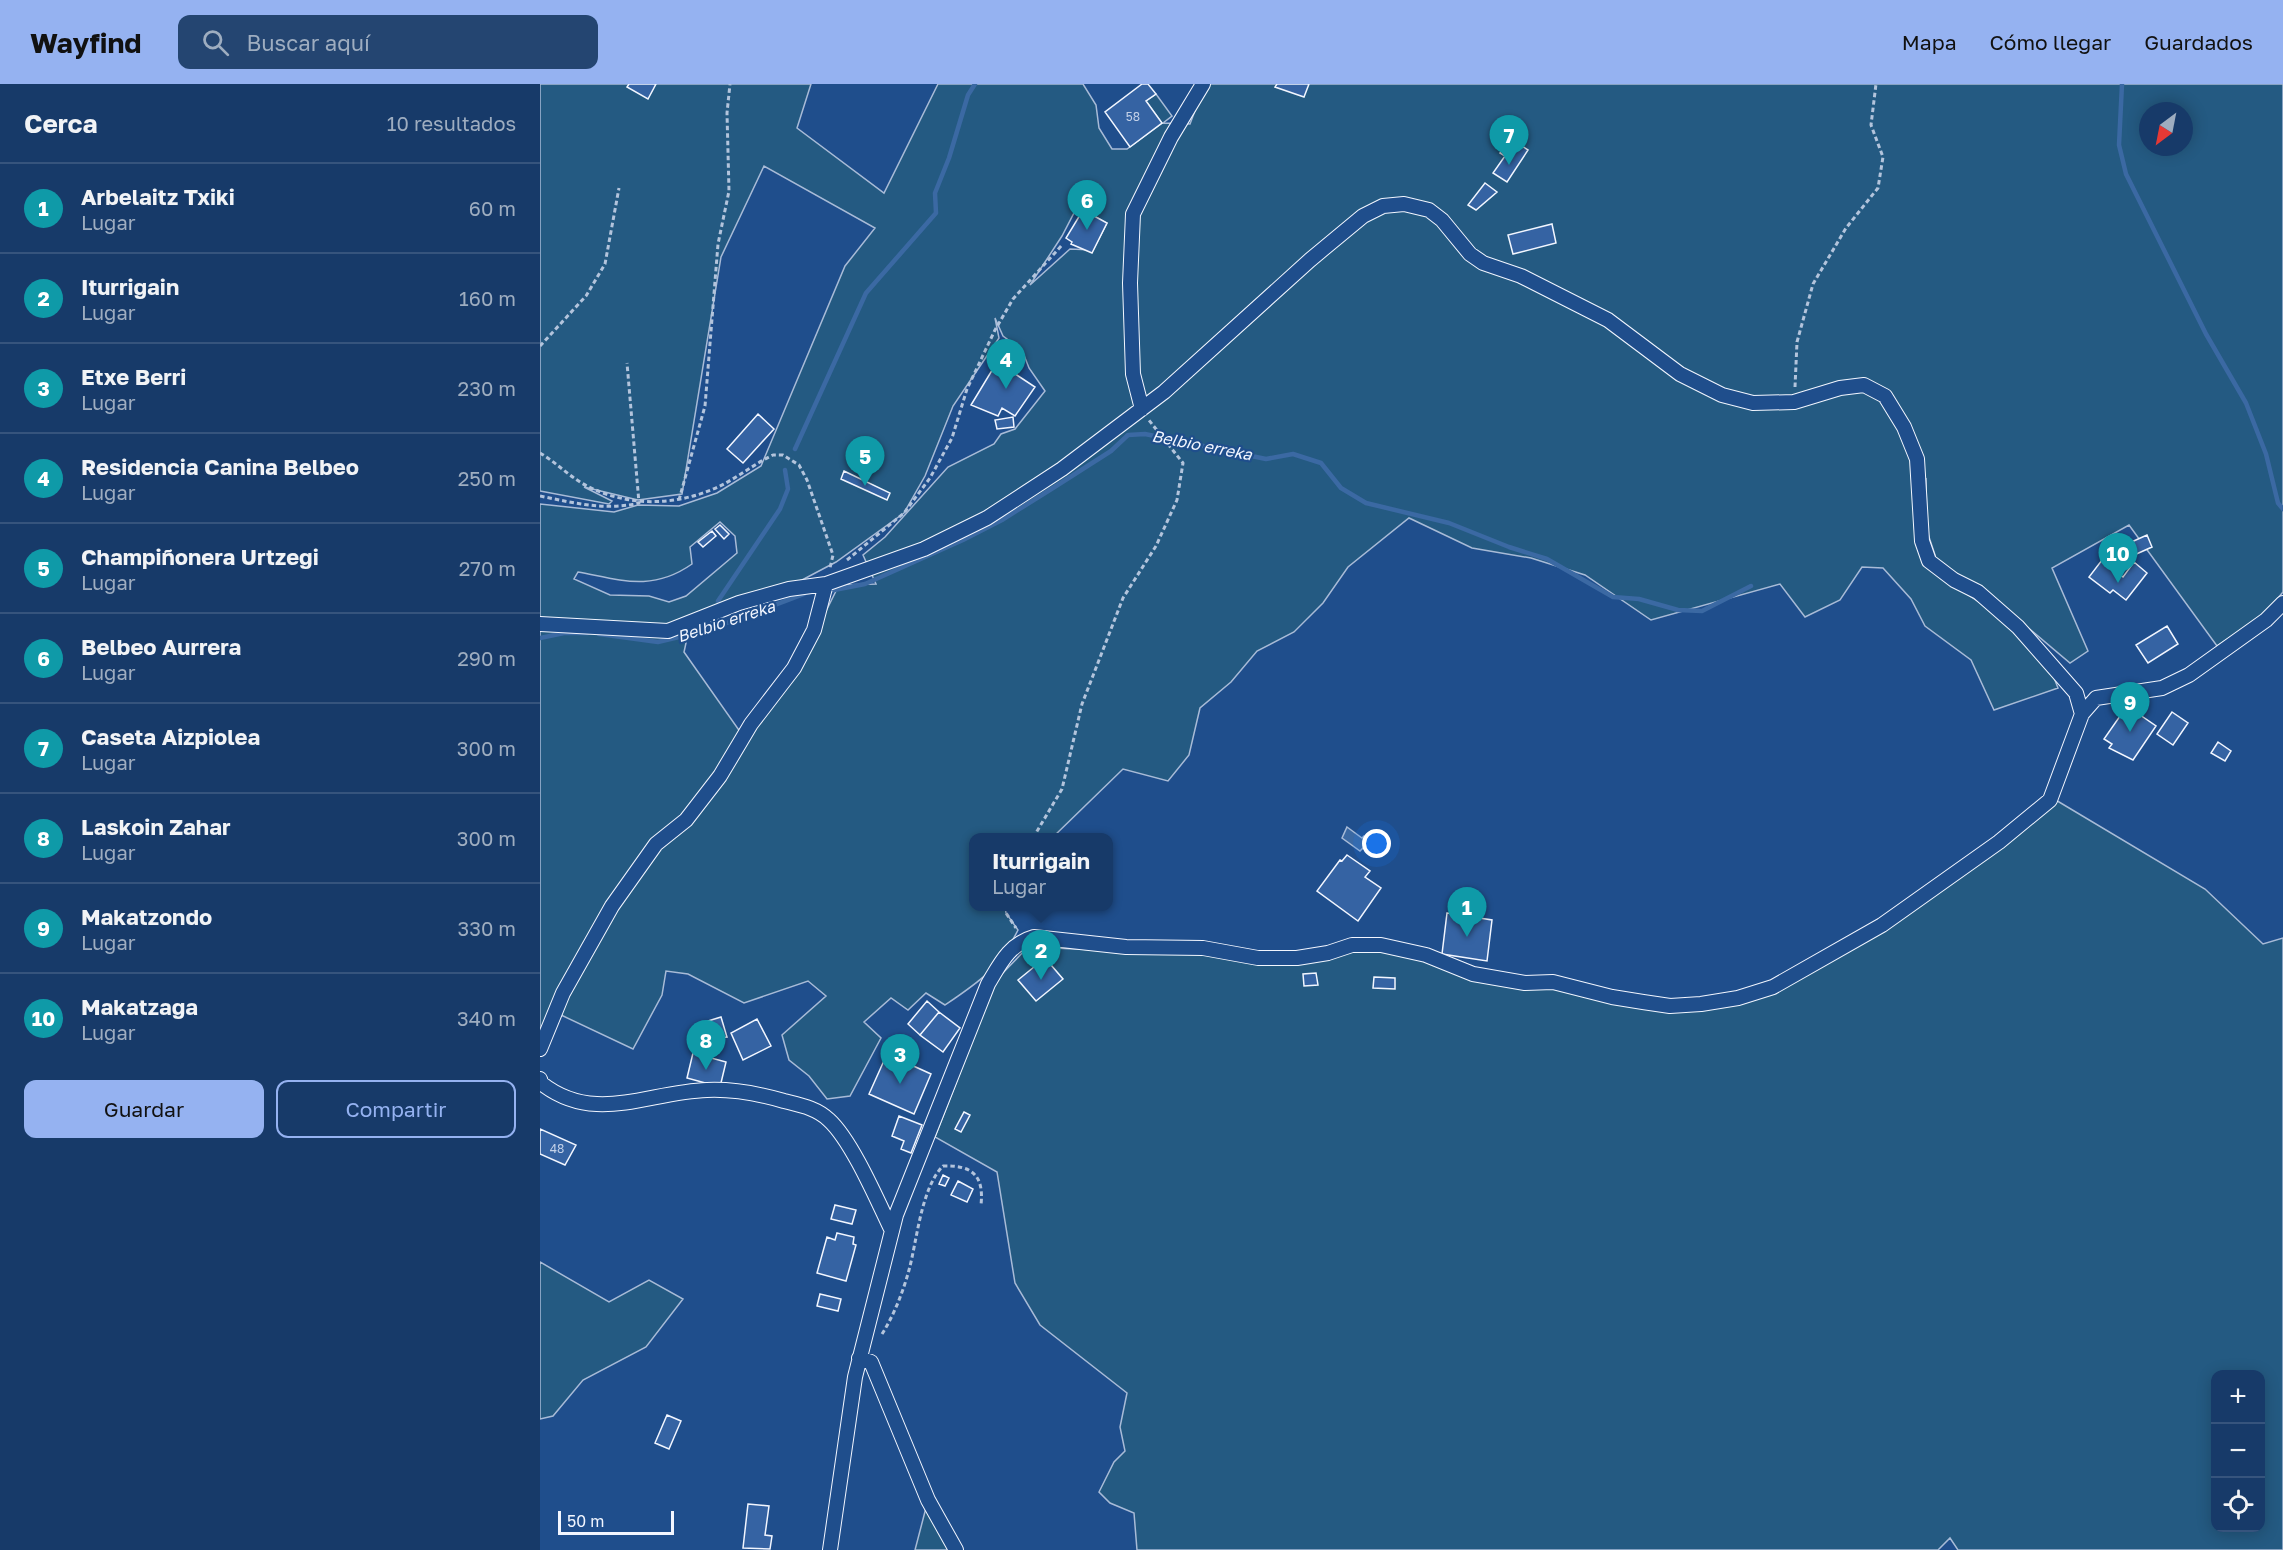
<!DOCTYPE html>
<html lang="es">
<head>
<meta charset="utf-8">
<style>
  :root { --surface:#173a69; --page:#244571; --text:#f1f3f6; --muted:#9eadc0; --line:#36547d; --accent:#95b2f1 }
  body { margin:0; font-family:"Golos Text",sans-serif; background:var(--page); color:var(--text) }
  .controls { position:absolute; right:18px; bottom:18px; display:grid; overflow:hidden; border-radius:12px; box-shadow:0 3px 15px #0003 }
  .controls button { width:54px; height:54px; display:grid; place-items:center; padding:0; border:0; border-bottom:2px solid var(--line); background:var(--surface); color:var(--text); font:30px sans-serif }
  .compass { position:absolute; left:1599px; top:18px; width:54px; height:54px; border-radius:50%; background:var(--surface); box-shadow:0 3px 15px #0003; rotate:212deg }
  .scale { position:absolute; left:18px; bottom:15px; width:116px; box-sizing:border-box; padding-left:6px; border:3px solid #f2f6ff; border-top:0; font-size:16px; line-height:21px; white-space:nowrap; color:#f2f6ff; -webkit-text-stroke:4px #1f4e8c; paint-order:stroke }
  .you { position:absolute; left:837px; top:760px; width:21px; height:21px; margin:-15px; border:4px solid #fff; border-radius:50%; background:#1a73e8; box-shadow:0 0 0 9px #1a73e833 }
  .badge { display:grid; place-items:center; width:39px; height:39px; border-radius:50%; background:var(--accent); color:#fff; font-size:20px; font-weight:700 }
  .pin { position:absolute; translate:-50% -50px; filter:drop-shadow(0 2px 3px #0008) }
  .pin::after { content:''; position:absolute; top:32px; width:21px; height:18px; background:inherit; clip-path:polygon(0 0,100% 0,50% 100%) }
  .popup { position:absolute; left:429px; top:749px; width:144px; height:78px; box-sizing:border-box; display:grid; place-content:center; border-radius:12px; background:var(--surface); filter:drop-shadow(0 2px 4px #0005); font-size:20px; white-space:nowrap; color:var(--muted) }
  .popup b { font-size:22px; color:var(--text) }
  .popup::after { content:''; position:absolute; left:50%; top:100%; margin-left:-12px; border:12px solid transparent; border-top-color:var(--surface) }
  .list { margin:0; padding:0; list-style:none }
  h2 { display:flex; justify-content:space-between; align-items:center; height:78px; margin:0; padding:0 24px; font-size:26px }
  h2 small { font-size:20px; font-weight:400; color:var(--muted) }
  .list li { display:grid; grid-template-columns:39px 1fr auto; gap:18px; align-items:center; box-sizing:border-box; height:90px; padding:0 24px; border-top:2px solid var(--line) }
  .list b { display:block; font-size:22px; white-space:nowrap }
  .list p { margin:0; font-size:20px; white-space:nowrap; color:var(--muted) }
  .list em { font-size:20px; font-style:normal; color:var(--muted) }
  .actions { display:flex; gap:12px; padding:18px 24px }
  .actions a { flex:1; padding:14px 0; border:2px solid var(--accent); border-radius:12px; text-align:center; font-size:21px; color:var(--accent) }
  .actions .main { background:var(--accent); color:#111 }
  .icon { flex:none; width:33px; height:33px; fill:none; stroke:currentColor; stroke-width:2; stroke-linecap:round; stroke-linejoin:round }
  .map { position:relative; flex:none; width:1743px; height:1466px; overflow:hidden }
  header { display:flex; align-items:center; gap:36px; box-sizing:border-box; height:84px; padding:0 30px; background:var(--accent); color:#111 }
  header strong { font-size:28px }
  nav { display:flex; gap:33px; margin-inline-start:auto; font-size:21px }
  .search { width:420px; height:54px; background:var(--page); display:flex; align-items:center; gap:15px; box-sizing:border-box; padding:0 21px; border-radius:12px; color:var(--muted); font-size:22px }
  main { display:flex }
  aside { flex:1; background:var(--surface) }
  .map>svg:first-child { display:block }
</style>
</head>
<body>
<header>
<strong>Wayfind</strong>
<div class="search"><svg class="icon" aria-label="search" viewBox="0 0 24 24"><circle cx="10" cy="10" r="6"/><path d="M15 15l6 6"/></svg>Buscar aquí</div>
<nav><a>Mapa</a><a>Cómo llegar</a><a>Guardados</a></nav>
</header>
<main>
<aside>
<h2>Cerca<small>10 resultados</small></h2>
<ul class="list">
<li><span class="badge" style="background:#0f9aa8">1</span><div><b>Arbelaitz Txiki</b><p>Lugar</p></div><em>60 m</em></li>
<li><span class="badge" style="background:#0f9aa8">2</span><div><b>Iturrigain</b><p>Lugar</p></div><em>160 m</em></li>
<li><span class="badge" style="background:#0f9aa8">3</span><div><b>Etxe Berri</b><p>Lugar</p></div><em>230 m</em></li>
<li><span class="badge" style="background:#0f9aa8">4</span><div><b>Residencia Canina Belbeo</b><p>Lugar</p></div><em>250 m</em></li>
<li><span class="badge" style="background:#0f9aa8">5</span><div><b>Champiñonera Urtzegi</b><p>Lugar</p></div><em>270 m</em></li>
<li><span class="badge" style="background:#0f9aa8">6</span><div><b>Belbeo Aurrera</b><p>Lugar</p></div><em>290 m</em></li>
<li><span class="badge" style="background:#0f9aa8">7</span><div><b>Caseta Aizpiolea</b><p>Lugar</p></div><em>300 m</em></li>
<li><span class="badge" style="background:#0f9aa8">8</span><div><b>Laskoin Zahar</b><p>Lugar</p></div><em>300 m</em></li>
<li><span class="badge" style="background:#0f9aa8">9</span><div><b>Makatzondo</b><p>Lugar</p></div><em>330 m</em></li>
<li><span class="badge" style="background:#0f9aa8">10</span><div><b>Makatzaga</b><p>Lugar</p></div><em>340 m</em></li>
</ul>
<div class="actions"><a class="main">Guardar</a><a>Compartir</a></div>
</aside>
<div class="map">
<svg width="1743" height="1466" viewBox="0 0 1743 1466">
  <rect width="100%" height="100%" fill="#1f4e8c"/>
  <path fill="#245a82" stroke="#a8bbd7" stroke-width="1.5" fill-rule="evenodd" d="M 0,0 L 271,0 L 257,44 L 344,109 L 398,0 L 543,0 L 556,21 L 559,44 L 572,65 L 587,65 L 622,39 L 606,17 L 616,10 L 632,32 L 623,39 L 650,40 L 665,0 L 1743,0 L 1743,508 L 1723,532 L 1677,562 L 1589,441 L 1512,484 L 1548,567 L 1530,579 L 1454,515 L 1398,480 L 1387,447 L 1386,394 L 1375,430 L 1391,482 L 1422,507 L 1456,529 L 1509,581 L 1518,604 L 1454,626 L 1431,576 L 1385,542 L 1371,515 L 1343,484 L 1322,483 L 1300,516 L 1265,533 L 1240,500 L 1111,536 L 1045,491 L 991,474 L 932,464 L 869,434 L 808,483 L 783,519 L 754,548 L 717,567 L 691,598 L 660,624 L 649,671 L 628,697 L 583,685 L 513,753 L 434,754 L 434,822 L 465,823 L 466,829 L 478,846 C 459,885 439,898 405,921 L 386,909 L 368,926 L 351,914 L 324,938 L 341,954 L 310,1012 L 287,1015 L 269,992 L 249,976 L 242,951 L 286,912 L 268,897 L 204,919 L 148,890 L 126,887 L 122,911 L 93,965 L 21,931 L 7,943 L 0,944 L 0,420 L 74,428 L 98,421 L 139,422 L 177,409 L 221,382 L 305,182 L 335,144 L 224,82 L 181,173 L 142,410 L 98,416 L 44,403 L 72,417 L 69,420 L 0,407 ZM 1608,27 L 1644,27 L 1644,63 L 1608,63 ZM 541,109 L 543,126 L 567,139 L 553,166 L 530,165 L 490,201 L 522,152 L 534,129 L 540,131 ZM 455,234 L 463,252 L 482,266 L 489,284 L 505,307 L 475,345 L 461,350 L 454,360 L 408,383 L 345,453 L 323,471 L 336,500 L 299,501 L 285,529 L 203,652 L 144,568 L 151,536 L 262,496 L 296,478 L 364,429 L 385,392 L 413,322 L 459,254 ZM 180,438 L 195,452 L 197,469 L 146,512 L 129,518 L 109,512 L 70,511 L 34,495 L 38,488 C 81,496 112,508 152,480 L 150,463 Z
    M 1509,712 L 1665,805 L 1723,860 L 1743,854 L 1743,1466 L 1418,1466 L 1410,1454 L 1398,1466 L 597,1466 L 594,1429 L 570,1419 L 559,1408 L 574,1378 L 585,1367 L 580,1343 L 587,1309 L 500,1241 L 475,1199 L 457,1088 L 395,1053 L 456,896 L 488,863 L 757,874 L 841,861 L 933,890 L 1103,918 L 1198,914 L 1342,841 ZM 1676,1290 L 1720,1290 L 1720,1444 L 1676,1444 Z
    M 0,1178 L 69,1218 L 109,1196 L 143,1215 L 106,1263 L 43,1296 L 13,1332 L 0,1335 Z
    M 388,1416 L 416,1466 L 375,1466 Z"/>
  <path fill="#3b69a3" stroke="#a8bbd7" stroke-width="1.5" d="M 807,743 L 822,754 L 824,752 L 831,759 L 827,765 L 824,763 L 820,767 L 802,754 Z"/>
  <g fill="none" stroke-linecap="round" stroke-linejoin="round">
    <path stroke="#3b69a3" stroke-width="4.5" d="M 1582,0 L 1579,61 L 1586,90 L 1666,250 L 1706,319 L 1726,370 L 1738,419 L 1743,425
      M 255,365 L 326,209 L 396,129 L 395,109 L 409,74 L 428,11 L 435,0
      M 289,507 L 325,500 L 423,456 L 462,436 L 513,404 L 571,367 L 588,351 L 605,350 L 726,375 L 753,370 L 781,379 L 801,404 L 826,419 L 909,439 L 969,463 L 1007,475 L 1073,513 L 1099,515 L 1138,526 L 1162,527 L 1211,502
      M 178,517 L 240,425 L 248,405 L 245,386
      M 59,550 L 118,558 L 168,546 L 264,510
      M 0,554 L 24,549 L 48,549"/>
  </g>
  <path fill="#3563a3" stroke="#f2f6ff" stroke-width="1.5" d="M 89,0 L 116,0 L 108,15 L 87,3 Z
    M 602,0 L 608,0 L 616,10 L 606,17 L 622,39 L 590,63 L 565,28 Z
    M 737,0 L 769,0 L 764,13 L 735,3 Z
    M 970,54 L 988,66 L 967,98 L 953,89 L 965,72 L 960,69 Z
    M 945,99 L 957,108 L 936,126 L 928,121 Z
    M 543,126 L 567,139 L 552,169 L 531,160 L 532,158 L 526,154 Z
    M 1012,140 L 1016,159 L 973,170 L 968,151 Z
    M 457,278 L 495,303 L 475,332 L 462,324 L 458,332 L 431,321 Z
    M 218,330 L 234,345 L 203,379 L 187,365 Z
    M 473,333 L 474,343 L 457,345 L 455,336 Z
    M 304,387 L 350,409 L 347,416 L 301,395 Z
    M 180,441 L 189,450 L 184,455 L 175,445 Z
    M 172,447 L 176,452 L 163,463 L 158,458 Z
    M 1607,451 L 1612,463 L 1592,472 L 1587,460 Z
    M 1562,476 L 1583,493 L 1594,478 L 1607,489 L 1586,516 L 1573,506 L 1570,509 L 1549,493 Z
    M 1627,542 L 1638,560 L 1608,579 L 1596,561 Z
    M 1587,622 L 1616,642 L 1593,676 L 1569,664 L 1572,660 L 1564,655 Z
    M 1632,628 L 1648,639 L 1633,661 L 1617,650 Z
    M 1678,658 L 1691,667 L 1685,677 L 1671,669 Z
    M 807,771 L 830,787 L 825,793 L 841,804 L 818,837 L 777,807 L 800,776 L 802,777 Z
    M 907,829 L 952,836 L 947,877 L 902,870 Z
    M 505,874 L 523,895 L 496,917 L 478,896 Z
    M 776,889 L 778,901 L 764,902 L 763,890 Z
    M 834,893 L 855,894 L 855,905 L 833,904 Z
    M 387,917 L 399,928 L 380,951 L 368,940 Z
    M 399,928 L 420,944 L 403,968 L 380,951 Z
    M 181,933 L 187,953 L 158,956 L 155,941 Z
    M 217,935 L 231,962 L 203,976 L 191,949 Z
    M 153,969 L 186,978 L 180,1003 L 147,994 Z
    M 347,970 L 391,990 L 374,1030 L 329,1010 Z
    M 424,1028 L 430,1031 L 421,1048 L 415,1045 Z
    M 359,1032 L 382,1041 L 371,1069 L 361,1065 L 364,1057 L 352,1052 Z
    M 0,1045 L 36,1061 L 25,1081 L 0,1070 Z
    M 403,1091 L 409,1094 L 405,1102 L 399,1100 Z
    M 418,1097 L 433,1105 L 427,1118 L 411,1111 Z
    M 295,1121 L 316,1126 L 312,1140 L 291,1135 Z
    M 297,1149 L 314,1153 L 313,1160 L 316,1161 L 306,1197 L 277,1189 L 287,1153 L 295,1156 Z
    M 280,1210 L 301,1215 L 298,1227 L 277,1222 Z
    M 127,1331 L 141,1337 L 129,1365 L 115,1359 Z
    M 208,1420 L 229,1422 L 225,1451 L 232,1452 L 230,1465 L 203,1464 Z"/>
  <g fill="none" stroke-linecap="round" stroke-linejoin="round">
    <g stroke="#f2f6ff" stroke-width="16">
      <path id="minor" d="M 602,325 L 593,290 L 590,199 L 593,130 L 631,53 L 663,0
        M 0,540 L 128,547 L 199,519 L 249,505 L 286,500 L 384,465 L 447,434 L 522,385 L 624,308 L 770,176 L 823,132 L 843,122 L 864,120 L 889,126 L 902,136 L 930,170 L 943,179 L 981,192 L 1068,236 L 1140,290 L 1182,311 L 1213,319 L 1254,318 L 1300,304 L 1324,301 L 1345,312 L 1364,343 L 1377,375 L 1382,457 L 1389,477 L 1414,496 L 1438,508 L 1478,543 L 1536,609 L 1542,630
        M 0,965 L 23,909 L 72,822 L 116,760 L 146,736 L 180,692 L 211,640 L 254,584 L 274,546 L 286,500
        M 0,995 L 1,999 C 54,1041 107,1008 167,1006 C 191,1005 220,1010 244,1017 C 260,1021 277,1024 289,1036 C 312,1057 338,1118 352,1147
        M 319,1274 L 331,1278 L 388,1416 L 416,1466
        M 290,1466 L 315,1293 L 356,1131 L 448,900 C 460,880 469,860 494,853 L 586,863 L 663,864 L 718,874 L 757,874 L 788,869 L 812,861 L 841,861 L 886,871 L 933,890 L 985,899 L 1013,898 L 1072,913 L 1103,918 L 1130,922 L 1161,920 L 1198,914 L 1233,903 L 1342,841 L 1459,758 L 1510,716 L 1542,630 L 1556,614 L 1622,604 L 1649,591 L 1726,536 L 1743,519"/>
    </g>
    <path stroke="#b3c4dc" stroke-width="3" stroke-dasharray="4.5 3" stroke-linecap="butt" d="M 0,262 L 46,212 L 65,180 L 79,104
      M 1255,303 L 1257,258 L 1273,200 L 1306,144 L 1338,104 L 1343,73 L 1331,41 L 1336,0
      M 0,369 C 17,379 32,395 49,403 C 90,423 136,422 178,403 C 197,394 214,380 233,371 L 243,371 L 259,381 L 267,396 L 293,471 L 290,484
      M 0,412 C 34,419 65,427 99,419 L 87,279
      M 139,416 L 165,322 L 178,160 L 189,107 L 187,29 L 190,0
      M 307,476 L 364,429 L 390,394 L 412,354 L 427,305 L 455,246 L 473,215 L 523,160
      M 493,754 L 522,705 L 542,620 L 583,514 L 616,462 L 637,416 L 643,379 L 608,335
      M 465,822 L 466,829 L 476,844
      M 342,1250 C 354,1231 363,1208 369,1186 C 377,1157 381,1104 403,1082 C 433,1081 444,1092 441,1121"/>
    <use href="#minor" stroke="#1f4e8c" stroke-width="14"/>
  </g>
  <g text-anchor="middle" stroke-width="4.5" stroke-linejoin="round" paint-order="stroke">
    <g font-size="12" fill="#c3d1e8">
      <text x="593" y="37">58</text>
      <text x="17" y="1069">48</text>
    </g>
    <g font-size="16" font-style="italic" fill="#f2f6ff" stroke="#1f4e8c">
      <text transform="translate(662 361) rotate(11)" y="6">Belbio erreka</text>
      <text transform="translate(186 537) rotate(-18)" y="6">Belbio erreka</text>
    </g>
  </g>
</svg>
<div class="controls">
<button>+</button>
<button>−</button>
<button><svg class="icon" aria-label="locate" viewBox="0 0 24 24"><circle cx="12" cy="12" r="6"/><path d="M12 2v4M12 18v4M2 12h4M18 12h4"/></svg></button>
</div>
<svg class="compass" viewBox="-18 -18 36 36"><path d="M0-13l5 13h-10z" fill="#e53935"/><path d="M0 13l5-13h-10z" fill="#9eadc0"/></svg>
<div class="scale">50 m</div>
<div class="you"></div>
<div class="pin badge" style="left:927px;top:853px;background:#0f9aa8">1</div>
<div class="pin badge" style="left:501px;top:896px;background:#0f9aa8">2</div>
<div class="popup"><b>Iturrigain</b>Lugar</div>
<div class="pin badge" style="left:360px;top:1000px;background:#0f9aa8">3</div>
<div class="pin badge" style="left:466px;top:305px;background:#0f9aa8">4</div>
<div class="pin badge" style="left:325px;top:402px;background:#0f9aa8">5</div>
<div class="pin badge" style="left:547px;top:146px;background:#0f9aa8">6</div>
<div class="pin badge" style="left:969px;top:81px;background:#0f9aa8">7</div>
<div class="pin badge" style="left:166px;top:986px;background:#0f9aa8">8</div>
<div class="pin badge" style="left:1590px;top:648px;background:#0f9aa8">9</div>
<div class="pin badge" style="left:1578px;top:499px;background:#0f9aa8">10</div>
</div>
</main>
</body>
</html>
